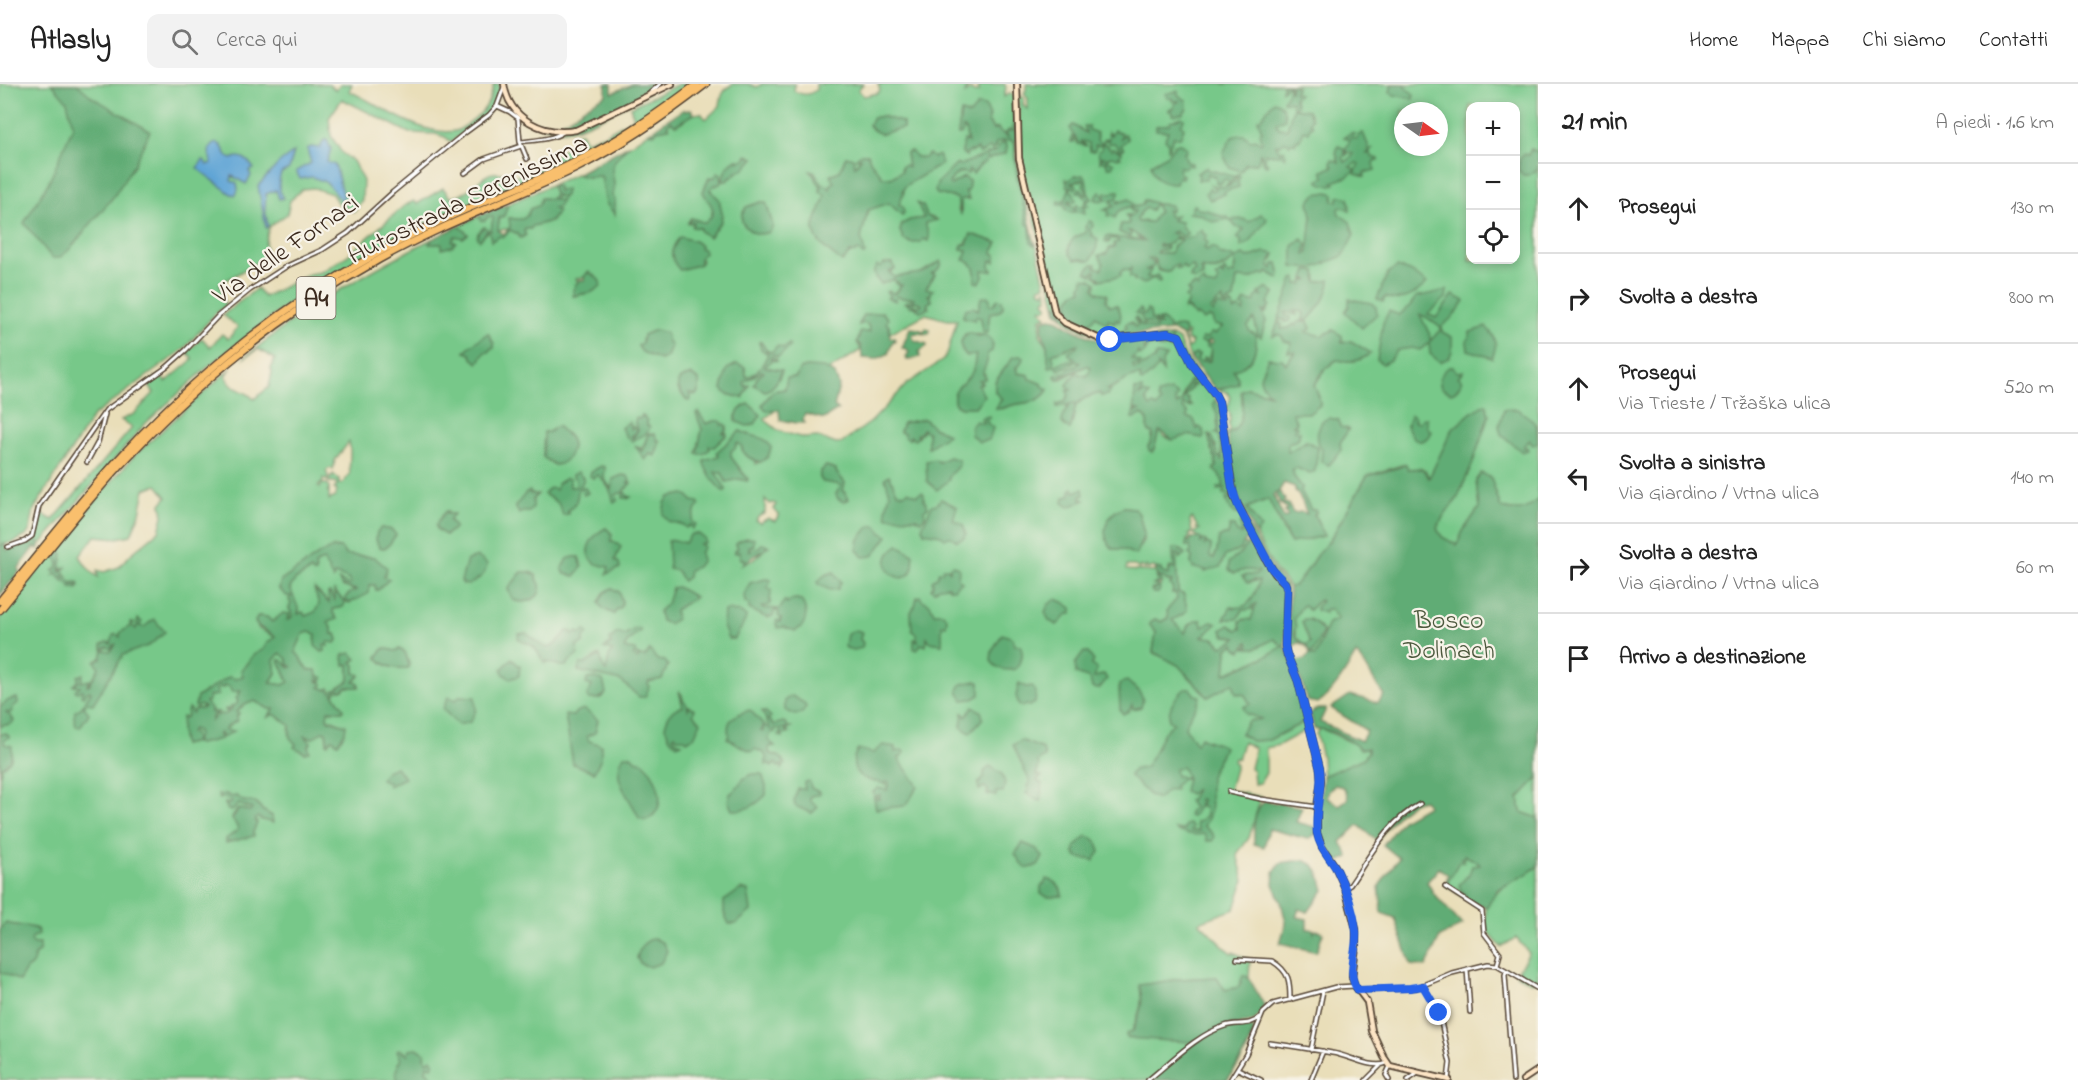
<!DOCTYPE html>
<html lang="it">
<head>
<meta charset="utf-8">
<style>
  :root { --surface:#fff; --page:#f2f2f2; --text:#222; --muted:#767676; --line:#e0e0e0 }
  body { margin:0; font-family:"Indie Flower",sans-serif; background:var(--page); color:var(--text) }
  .controls { position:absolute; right:18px; top:18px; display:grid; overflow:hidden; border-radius:12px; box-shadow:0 3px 9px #0003 }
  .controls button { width:54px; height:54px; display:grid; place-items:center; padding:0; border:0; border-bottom:2px solid var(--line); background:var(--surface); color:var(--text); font:30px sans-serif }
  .compass { position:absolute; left:1394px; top:18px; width:54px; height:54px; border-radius:50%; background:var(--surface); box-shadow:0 3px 9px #0003; rotate:104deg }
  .stop { position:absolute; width:18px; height:18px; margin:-14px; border:4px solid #2563eb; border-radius:50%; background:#fff }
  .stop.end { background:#2563eb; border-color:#fff; box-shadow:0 2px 6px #0008 }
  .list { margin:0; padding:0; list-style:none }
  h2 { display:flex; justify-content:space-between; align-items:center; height:78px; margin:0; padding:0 24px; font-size:26px }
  h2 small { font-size:20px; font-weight:400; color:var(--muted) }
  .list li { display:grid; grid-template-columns:39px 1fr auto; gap:18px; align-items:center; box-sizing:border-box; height:90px; padding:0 24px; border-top:2px solid var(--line) }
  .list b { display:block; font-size:22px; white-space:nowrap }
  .list p { margin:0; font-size:20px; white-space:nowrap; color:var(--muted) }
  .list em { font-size:20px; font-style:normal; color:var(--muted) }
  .icon { flex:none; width:33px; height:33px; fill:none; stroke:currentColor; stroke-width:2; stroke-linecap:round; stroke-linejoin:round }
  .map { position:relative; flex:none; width:1538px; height:996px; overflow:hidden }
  header { display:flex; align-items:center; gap:36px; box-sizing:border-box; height:84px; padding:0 30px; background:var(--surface); border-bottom:2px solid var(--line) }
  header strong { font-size:28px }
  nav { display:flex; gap:33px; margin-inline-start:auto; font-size:21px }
  .search { width:420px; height:54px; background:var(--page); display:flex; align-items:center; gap:15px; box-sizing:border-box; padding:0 21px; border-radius:12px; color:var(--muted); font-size:22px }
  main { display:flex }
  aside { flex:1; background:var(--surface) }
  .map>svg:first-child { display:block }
</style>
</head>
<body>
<header>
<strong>Atlasly</strong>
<div class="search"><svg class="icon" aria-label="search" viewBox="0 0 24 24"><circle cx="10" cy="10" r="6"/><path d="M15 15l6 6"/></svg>Cerca qui</div>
<nav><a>Home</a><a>Mappa</a><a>Chi siamo</a><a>Contatti</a></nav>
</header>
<main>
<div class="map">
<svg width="1538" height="996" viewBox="0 0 1538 996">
  <rect width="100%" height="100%" fill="#f7f3e8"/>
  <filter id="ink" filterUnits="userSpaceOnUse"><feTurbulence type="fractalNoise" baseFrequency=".0167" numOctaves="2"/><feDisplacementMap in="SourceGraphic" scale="12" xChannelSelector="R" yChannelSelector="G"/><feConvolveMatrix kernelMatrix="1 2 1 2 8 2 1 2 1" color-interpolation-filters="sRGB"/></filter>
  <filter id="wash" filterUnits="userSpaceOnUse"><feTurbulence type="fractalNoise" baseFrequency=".008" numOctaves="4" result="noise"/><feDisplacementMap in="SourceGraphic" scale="24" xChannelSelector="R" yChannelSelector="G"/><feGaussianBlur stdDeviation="1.35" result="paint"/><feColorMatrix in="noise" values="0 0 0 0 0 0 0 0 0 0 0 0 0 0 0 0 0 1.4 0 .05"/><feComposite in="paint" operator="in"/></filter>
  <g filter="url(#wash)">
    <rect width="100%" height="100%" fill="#e9deb9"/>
    <path fill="#77c889" stroke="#597954" stroke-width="1.5" fill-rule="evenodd" d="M 0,0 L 328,0 L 336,6 L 341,0 L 352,0 L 349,7 C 379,20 421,53 455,47 C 461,46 466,41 471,37 C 486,27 490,17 494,0 L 500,0 C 495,34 475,38 451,58 L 445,53 L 435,50 L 409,49 L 342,15 L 329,34 L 331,52 L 342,69 L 353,77 L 363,97 L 362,116 L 354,128 L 338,120 L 332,110 L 314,104 L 302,105 L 290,117 L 287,130 L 269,143 L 265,160 L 268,172 L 220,200 L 225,222 L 214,231 L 184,265 L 93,332 L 34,425 L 30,446 L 26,452 L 14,458 L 0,461 Z
      M 679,0 L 692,0 L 656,28 L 594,64 L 546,88 L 408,146 L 354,178 L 287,221 L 209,282 L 146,339 L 40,461 L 33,454 L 37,447 L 40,429 L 53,436 L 132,344 L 121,336 L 134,330 L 154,309 L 147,299 L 160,291 L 166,298 L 193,275 L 187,268 L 202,254 L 210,263 L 222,250 L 228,255 L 238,243 L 223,231 L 257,204 L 264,213 L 309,190 L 321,188 L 347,172 L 404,122 L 414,117 L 417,120 L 443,104 L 451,114 C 455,112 461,110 465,108 C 485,96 485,81 514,93 L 542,82 L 559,68 L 576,58 L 574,50 L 581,49 L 586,57 L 605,50 L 634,34 L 630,23 Z
      M 733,0 L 748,0 L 757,3 L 762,0 L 795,0 L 794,7 C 803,11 808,12 816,6 L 816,0 L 863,0 L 858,6 L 864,12 L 878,9 L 880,6 L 878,0 L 972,0 L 966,6 L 965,10 L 971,5 L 973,8 L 980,8 L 978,4 L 984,0 L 1005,0 L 1006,4 L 1004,13 L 1010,9 L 1015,12 L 1015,19 L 1013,21 L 1014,47 L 1009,46 L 1006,49 L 1009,53 L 999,47 L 998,44 L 994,46 L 988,38 L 990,32 L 985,23 L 978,22 L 970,31 L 961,28 L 958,50 L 960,51 L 963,44 L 965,45 L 968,58 L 964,57 L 962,69 L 966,72 L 967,68 L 971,69 L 977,65 L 979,70 L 991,62 L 992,66 L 995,63 L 996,59 L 1001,57 L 1011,56 L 1015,60 L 1015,78 L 1027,140 L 1030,142 L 1033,161 L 1036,159 L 1045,201 L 1040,203 L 1039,206 L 1044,209 L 1046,205 L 1048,215 L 1045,214 L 1044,218 L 1047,221 L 1047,224 L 1044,226 L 1042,224 L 1041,226 L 1046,233 L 1041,234 L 1040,250 L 1047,262 L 1049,283 L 1055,282 L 1052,269 L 1067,265 L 1067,263 L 1075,262 L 1076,259 L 1078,260 L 1076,264 L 1069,267 L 1068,270 L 1075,274 L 1058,280 L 1057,283 L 1059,285 L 1066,283 L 1067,280 L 1073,280 L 1076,277 L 1080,279 L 1075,283 L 1069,284 L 1067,287 L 1055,292 L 1057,295 L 1061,295 L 1086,282 L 1089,282 L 1091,284 L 1087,292 L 1076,289 L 1067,301 L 1071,306 L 1067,307 L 1069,311 L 1064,318 L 1057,320 L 1058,323 L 1071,320 L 1066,326 L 1062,339 L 1067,344 L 1070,344 C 1074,337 1073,329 1076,322 L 1073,318 L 1077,320 L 1085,314 L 1100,309 L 1101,312 L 1107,311 L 1110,307 L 1105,307 C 1116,302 1131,290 1142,292 L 1140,296 L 1142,297 L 1158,284 L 1159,281 L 1163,288 L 1162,278 L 1166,272 L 1156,271 L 1155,276 C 1147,278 1142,284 1134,285 L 1133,281 L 1139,281 L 1140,279 L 1131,275 L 1137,271 L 1137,268 L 1140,269 L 1140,272 L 1146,266 L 1141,265 L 1158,260 L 1158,264 L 1166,264 L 1165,260 L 1170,265 L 1173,263 L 1172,258 L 1170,255 L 1172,252 L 1179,256 L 1184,270 L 1199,292 L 1196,295 L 1193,294 L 1192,298 L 1189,297 L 1183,311 L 1182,317 L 1176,321 L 1175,316 L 1178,312 L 1171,307 L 1158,311 L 1158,315 L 1162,317 L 1157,324 L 1153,321 L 1150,324 L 1146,316 L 1149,311 L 1144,310 L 1138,312 L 1142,306 L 1135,306 L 1134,323 L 1141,327 L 1136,328 L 1134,327 L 1132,334 L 1134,335 L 1142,330 L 1148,337 L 1147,343 L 1149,348 L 1153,349 L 1151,359 L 1148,362 L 1149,366 L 1152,368 C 1157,362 1155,353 1160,347 L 1163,352 L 1172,356 L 1188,351 L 1203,354 L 1203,346 L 1199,343 L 1197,345 L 1194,336 L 1187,333 L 1188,329 L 1183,324 L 1183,320 L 1189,323 L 1192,322 L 1189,320 L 1188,315 L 1184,313 L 1192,304 L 1190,301 L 1195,302 L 1195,298 L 1200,293 L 1216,316 L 1213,320 L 1217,330 L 1218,347 L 1215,349 L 1218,349 L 1221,366 L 1227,367 L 1221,369 L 1222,377 L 1220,376 L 1220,373 L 1217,373 L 1216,361 L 1213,359 L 1212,352 L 1208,351 L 1217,384 L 1214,384 L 1214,386 C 1219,390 1224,396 1223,402 L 1218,405 L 1227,404 L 1223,407 L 1224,410 L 1231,412 L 1231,415 L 1226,414 C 1227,421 1230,426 1236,430 L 1240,429 L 1245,438 L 1240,440 L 1243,450 L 1237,449 L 1234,442 L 1230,442 L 1228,451 L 1224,451 L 1219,454 L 1217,467 L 1213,474 L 1210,473 L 1211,461 L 1207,459 L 1205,462 L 1206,458 L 1204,457 L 1201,460 L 1201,455 L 1193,449 L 1200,445 L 1196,444 L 1197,442 L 1192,434 L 1190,437 L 1192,448 L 1189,450 L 1191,450 L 1186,460 L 1186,462 L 1190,462 L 1192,469 L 1189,470 L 1192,473 L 1191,479 L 1193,483 L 1207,486 L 1220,483 L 1225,472 L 1240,466 L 1244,458 L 1246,462 L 1241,469 L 1230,478 L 1229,485 L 1234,489 L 1245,486 L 1259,486 L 1257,490 L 1242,492 L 1248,499 L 1260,496 C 1255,511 1250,527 1231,524 L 1224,535 L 1237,535 L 1243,526 L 1252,525 L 1252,522 L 1257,519 L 1251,536 L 1243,535 L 1240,537 L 1241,545 L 1237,546 L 1229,541 L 1222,546 L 1225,552 L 1237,553 L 1234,557 L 1222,562 L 1214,554 L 1201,553 L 1216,540 L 1212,538 L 1202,543 L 1201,536 L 1197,536 L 1187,543 L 1185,549 L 1171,536 L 1182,531 L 1187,526 L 1184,511 L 1178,508 L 1176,470 L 1179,469 L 1180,474 L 1185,470 L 1180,465 L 1173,465 L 1174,485 L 1171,483 L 1169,484 L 1168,491 L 1161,488 L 1161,485 L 1153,483 L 1148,485 L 1146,482 L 1145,485 L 1140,482 L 1139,485 L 1135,482 L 1127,482 L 1126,486 L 1156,488 L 1157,499 L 1153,501 L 1157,502 L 1157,505 L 1152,505 L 1153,509 L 1157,509 L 1162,498 L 1158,495 L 1163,492 L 1167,497 L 1172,498 L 1170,501 L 1174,505 L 1172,509 L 1176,509 L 1177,515 L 1167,527 L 1169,533 L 1161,538 L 1155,535 L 1149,540 L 1156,548 L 1153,568 L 1178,581 L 1208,613 L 1234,598 L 1236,608 L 1245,611 L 1250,620 L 1244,623 L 1246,630 L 1263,635 L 1248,637 L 1241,650 L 1251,657 L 1269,656 L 1306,637 L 1308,645 L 1279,661 L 1266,664 L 1266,689 L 1260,699 L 1254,700 L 1253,686 L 1250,684 L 1255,664 L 1243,658 L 1238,675 L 1234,674 L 1233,677 L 1236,681 L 1229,706 L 1261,713 L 1249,754 L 1237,770 L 1244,796 L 1235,825 L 1199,838 L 1231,869 L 1233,868 L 1250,876 L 1249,894 L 1243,892 L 1239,903 L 1225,906 L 1217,893 L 1180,895 L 1140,901 C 1144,920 1139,929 1132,947 L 1126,951 L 1128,954 L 1194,957 L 1198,960 C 1214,947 1233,933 1254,947 C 1249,967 1239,981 1227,996 L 0,996 L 0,533 L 98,413 L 135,371 L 231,284 L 226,292 C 229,303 237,304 246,309 C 249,310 251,313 254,315 L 269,303 L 272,288 L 271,284 L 275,275 L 258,265 L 243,275 C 300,227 366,188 432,155 L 430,160 L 442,160 L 443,164 L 452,162 L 455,158 L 451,157 L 456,152 L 463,154 L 468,150 L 459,142 L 479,132 L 481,137 L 484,137 L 489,132 L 494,133 L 491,148 L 484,143 L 478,149 L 477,154 L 480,156 L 487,147 L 490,150 L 491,157 L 500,152 L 504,153 L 510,146 L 518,150 L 520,154 L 524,153 L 525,144 L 530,145 L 532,142 L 552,137 L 558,127 L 552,124 L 558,123 L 561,117 L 554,116 L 556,110 L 562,114 L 565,111 L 566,106 L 558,107 L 558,103 L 551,102 L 554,109 L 552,115 L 542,114 L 538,122 L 530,125 L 525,135 L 518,136 L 510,134 L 510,143 L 508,145 L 498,146 L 499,134 L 504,132 L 508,120 L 578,89 L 578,91 L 588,93 L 601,91 L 606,119 L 615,130 L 615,117 L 612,111 C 617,103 612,101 612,93 C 609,70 635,57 651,47 L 651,49 L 654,50 L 657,46 L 668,44 L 667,41 L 672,37 L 676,41 L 694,30 L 701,29 L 706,35 L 720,22 C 721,11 723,6 733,0 ZM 882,32 C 889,36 896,35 903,39 L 903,44 L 881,50 L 873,46 L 869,41 L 873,34 ZM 1005,59 L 1007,62 L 1006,69 L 989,75 L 987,71 L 985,78 L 981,80 L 973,90 L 969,86 L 968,90 L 962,88 L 954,92 L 949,99 L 951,101 L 964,93 L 969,97 L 968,107 L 965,107 L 969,115 L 961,115 L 961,130 L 958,126 L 958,114 L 937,110 L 935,107 L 938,98 L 957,80 L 960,81 L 996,67 L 1000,64 L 998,64 L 1000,60 ZM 910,67 L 916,73 L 924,75 L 929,70 L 933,74 L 938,72 L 942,80 L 906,101 L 901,108 L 904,108 L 899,121 L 903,123 L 902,131 L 889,119 L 868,126 L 861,154 L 865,170 L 863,171 L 859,167 L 850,169 L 842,178 C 832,170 814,159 814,144 C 814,136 824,121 825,111 L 820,108 L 821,102 L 811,87 L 814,87 L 824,102 L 827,102 L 830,106 L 831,101 L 834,98 L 830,91 L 840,87 L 846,72 L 852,74 L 855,82 L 861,73 L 857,74 L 861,70 L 868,70 L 870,77 L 883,94 L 891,94 L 902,87 L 901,83 L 905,81 L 909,84 L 906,70 ZM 747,71 L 754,74 L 744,85 L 737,88 L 731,94 L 729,93 L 727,97 L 723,97 C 723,88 729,79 737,75 L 737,78 L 746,75 ZM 718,89 L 721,90 L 722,97 L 716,102 L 713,101 L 710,106 L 719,115 L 722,129 L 721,137 L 709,153 L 700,147 L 700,144 L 692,143 L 693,138 L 688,138 L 691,134 L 705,139 C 713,133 713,127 712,118 L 706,113 L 703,108 L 709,94 L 715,93 ZM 761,118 L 766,119 L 773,142 L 770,148 C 757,152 750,149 742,138 L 742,131 L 746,123 ZM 918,120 L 923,122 L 927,132 L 936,135 L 925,139 L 929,152 L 928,156 L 923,155 L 920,158 L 911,159 L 904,156 L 900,147 L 902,140 L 910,136 L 925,134 ZM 971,150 L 998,159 L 992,169 L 996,171 L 995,177 L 991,176 L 990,182 L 992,187 L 982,186 L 981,187 L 983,193 L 979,199 L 975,198 C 976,189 975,178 965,176 L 967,166 L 961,165 L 962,161 C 968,159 968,156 971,150 ZM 680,154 L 695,157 L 701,162 L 700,164 L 703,165 L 705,168 L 700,173 L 702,177 L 700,180 L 680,186 C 669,175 670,164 680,154 ZM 941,177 L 941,182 L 935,188 L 931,189 L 935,191 L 926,204 L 932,206 L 929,208 L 931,210 L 927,211 L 932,216 L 928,218 L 928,224 L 920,227 L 905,218 L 911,217 L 913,221 L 919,223 L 922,219 L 914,218 L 913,217 L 915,214 L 902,214 L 901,209 L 903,208 L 901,207 L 897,209 L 897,212 L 894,210 L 896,216 L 888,214 L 890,212 L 887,208 L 890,207 L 893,210 L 902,200 L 898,201 L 898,198 L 896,199 L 894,195 L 881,200 L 875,193 L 874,187 L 877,183 L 881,183 L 884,180 L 892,179 L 895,185 L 889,187 L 894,193 L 921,189 ZM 588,188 C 595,192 600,194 601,202 L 592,208 L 574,212 L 573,206 L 578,198 L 576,195 L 584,193 ZM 988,212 L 990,216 L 989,221 L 992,222 L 998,215 L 1002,216 L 1003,223 L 1000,227 L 990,229 L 987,249 L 983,248 L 981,234 L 976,231 L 975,236 L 963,233 L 965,225 L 973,223 L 978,226 L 982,214 ZM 882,228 L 888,235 L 886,239 L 889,242 L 890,249 L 926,230 L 947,236 L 957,236 L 948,267 L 943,276 L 907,300 L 872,337 L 842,359 L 836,360 L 818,353 L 804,354 L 779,347 L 764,335 L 776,326 L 767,327 L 762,321 L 773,307 L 785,305 L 787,294 L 796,293 L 800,285 L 807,283 L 828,287 L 861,266 L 857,258 L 860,249 L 870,248 L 868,241 L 864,239 L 859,240 L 864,231 ZM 655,246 L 666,249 L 668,258 L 671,261 L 667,273 L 660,276 L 642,268 L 638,262 L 642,259 L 643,251 ZM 488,249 L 494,260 L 494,264 L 491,264 L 489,268 L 485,267 L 478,279 L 472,274 L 471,270 L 465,268 L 469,263 ZM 970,249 L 986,252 L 993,261 L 992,266 L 987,270 L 987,278 L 982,288 L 985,290 L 985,295 L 979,296 L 982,298 L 978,301 L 983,312 L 975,323 L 961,323 L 955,320 C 949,304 966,300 973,289 C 975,284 975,275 976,270 L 967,272 C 959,265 959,259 965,250 ZM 759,258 L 761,258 L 767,267 L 772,268 L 777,262 L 784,264 L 789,261 L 789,263 L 778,272 L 773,271 L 769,274 L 776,277 L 772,276 L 765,283 L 782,287 C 779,295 774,304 765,307 L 754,301 L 757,294 L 764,288 L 762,287 L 743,298 L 745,302 L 749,302 L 743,314 L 727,310 L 722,305 L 728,285 L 737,280 L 745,283 L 746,293 C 758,291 763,280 768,270 L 761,265 ZM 1021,272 L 1023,274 L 1020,281 L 1017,283 L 1017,289 L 1029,291 L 1030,295 L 1042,300 L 1043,303 L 1048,306 C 1040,319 1027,318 1014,321 C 1005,322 1005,327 996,324 L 1002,315 L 995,308 L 995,298 L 1013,273 ZM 691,291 L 699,296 L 699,306 L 696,311 L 689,309 L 691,313 L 690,317 L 686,316 L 678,305 L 678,298 L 680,295 ZM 749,320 L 761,331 L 751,342 L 735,337 C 736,329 740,323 749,320 ZM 698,328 L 706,340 C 712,338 714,335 721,338 L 721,341 L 727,342 L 727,345 L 723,350 L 726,349 L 727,351 L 714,363 L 708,361 L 710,365 L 703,370 L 697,369 L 702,345 L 696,329 ZM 642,331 L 647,337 L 647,341 L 650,343 L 647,349 L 632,356 L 627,353 L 621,344 L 629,338 L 631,341 L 629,344 L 631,346 L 634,343 L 637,345 L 635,350 L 631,352 L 633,354 L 638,346 L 635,339 L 636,335 L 640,335 ZM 924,335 L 933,343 L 947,350 L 928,363 L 928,349 L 923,344 L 921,349 L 917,350 L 919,352 L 917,354 L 914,355 L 909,352 L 910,355 L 906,354 L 904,352 L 905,350 L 900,347 L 903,339 ZM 557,342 C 560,346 565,348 568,352 C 577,363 568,380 554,381 L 543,373 L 544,348 L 549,348 ZM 740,347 C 752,354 765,350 771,364 L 768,373 L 756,380 L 756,377 C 748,374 742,370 741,361 L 737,359 L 735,364 L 731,367 L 731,373 L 748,395 L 747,397 L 739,395 L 726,398 L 722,389 L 714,388 L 726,405 L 725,408 C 717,404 704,384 704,376 L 719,372 L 718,368 ZM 648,350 L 655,350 L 655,353 L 660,357 L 655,372 L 650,369 L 645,376 L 636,362 L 640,363 L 644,368 L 643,363 ZM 349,358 C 352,368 348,379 350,390 L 342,400 L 339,400 L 339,395 L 333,390 L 333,393 L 330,393 L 329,398 L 335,398 L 337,401 L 334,405 L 337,406 L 335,413 L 329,416 L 329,406 L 327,408 L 329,404 L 328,400 L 322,400 L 320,404 L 318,402 L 323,398 L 323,394 L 327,397 L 328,392 L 326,387 L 330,384 L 333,386 L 335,376 ZM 826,382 L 836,385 L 836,388 L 845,399 L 843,406 L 849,415 L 844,418 L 838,415 L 836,410 L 842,401 L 838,399 L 823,398 L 820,394 L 820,388 ZM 157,401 L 167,413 L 161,420 L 163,432 L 159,447 L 131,470 L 119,483 L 104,488 L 97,486 L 98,493 C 90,488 86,482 80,472 L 95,452 L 117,454 L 131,451 L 140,429 L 145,405 ZM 765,415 L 770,420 L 773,419 L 776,420 L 774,425 L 779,431 L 775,437 L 768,434 L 760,439 L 756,437 L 758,433 L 765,429 ZM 1123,423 L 1134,424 L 1139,430 L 1144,450 L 1143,457 L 1136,471 L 1122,465 L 1113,465 C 1100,451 1105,431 1123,423 ZM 446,427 L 447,427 L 447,430 L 453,430 L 449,436 L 455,443 L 446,451 C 428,443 439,437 446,427 ZM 381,444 L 392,446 L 395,451 L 388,462 L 384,464 L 379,463 L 376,455 L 377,448 ZM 606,444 L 612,450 L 610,457 L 614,457 L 614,461 L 617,459 L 621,462 L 615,476 L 619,479 L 619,484 L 608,489 L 609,483 C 605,482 599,481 595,479 C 579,468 595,450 606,444 ZM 746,454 L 755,455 L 753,462 L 750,462 L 749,468 L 758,464 L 762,460 L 768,462 L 755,475 L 740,482 L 744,479 L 744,475 L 740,475 L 740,468 L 735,468 L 738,464 L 736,461 L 737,458 ZM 334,463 L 341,464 L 345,471 L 374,473 L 386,484 L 384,493 L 389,495 L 378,506 L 376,506 L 375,501 L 369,501 L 369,509 L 349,519 L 345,516 L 347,511 L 356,507 L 342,502 L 339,497 L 348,501 L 351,500 L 348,495 L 335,490 L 333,494 L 323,476 L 315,481 L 316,489 L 313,489 L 311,486 L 295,496 L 290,504 L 292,511 L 287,512 L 279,505 L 281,497 L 320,470 ZM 574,473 L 579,473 L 582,483 L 575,492 L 565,490 L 562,484 L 567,475 L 574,475 ZM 530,488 L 536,491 C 537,495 539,498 540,501 C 542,517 524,520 513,516 L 508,505 L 521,489 ZM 612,504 L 619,508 L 622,518 L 620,525 L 617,525 L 614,530 L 604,525 L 599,519 L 604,509 ZM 315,505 L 330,520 L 328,510 L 330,509 L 334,517 L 335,507 L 345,519 L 343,523 L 333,525 L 333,529 L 337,535 L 327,538 L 332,544 L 332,550 L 336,550 L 338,556 L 336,559 L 327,557 L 328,562 L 323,560 L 325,567 L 322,568 C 314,561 314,559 316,550 L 309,548 L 303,550 L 295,568 L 285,572 L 280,569 L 274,576 L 276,589 L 270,599 L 283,601 L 289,598 L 279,576 L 282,576 L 289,584 L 292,584 L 288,580 L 288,575 L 297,569 L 309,586 L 316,586 L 317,593 L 323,593 L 322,596 L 316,595 L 318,598 L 322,598 L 323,601 L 319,603 L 327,606 L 329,604 L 331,608 L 349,597 L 349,579 L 344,581 L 343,571 L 351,569 L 356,575 L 352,579 L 355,581 L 355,589 L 360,592 L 353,598 L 359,599 L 359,603 L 346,603 L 343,606 L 338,605 L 333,609 L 344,625 L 343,627 L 325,627 L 322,624 L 314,623 L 314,620 L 319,620 L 318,618 L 311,617 L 313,622 L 310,630 L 302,630 L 302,633 L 309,643 L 313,642 L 315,648 L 317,645 L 315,640 L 309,640 L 305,634 L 312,634 L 314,630 L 317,631 L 313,627 L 315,625 L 322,632 L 345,641 L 345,648 L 338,659 L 332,655 L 327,659 L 326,648 L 322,647 L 313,654 L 304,652 L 311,658 L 308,663 L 309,668 L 305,669 L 295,663 L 296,660 C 290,654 288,650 290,641 L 274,630 L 268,633 L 271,628 L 275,625 L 269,625 L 256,618 L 253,609 L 244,604 L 243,598 L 242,600 L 237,598 L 235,603 L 240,603 L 239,608 L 232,608 L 229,602 L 224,601 L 223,604 L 220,603 L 216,605 L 217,611 L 209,612 L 209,616 L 204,618 L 211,626 L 210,629 L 218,628 L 216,630 L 213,630 L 210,637 L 212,637 L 217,631 L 222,630 L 224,632 L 230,627 L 225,626 L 226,625 L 233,625 L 231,623 L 237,620 L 238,617 L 236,615 L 238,615 L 242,606 L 250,608 L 252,611 L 248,618 L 251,615 L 254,617 L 244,621 L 235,629 L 239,629 L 236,634 L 237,636 L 225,645 L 219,646 L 224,635 L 215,636 L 213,643 L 217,648 L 233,647 L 223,653 L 220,649 L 218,650 L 221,653 L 220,655 L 199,660 L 196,659 L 198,651 L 197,647 L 194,645 L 189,649 L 194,650 L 195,658 L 183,661 L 181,647 L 182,634 L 185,634 L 188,630 L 188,625 L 192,630 L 195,625 L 201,625 L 204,622 L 200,620 L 197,623 L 195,622 L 197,613 L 229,593 L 235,595 L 243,592 L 242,586 C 250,578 250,570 263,566 L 267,559 L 275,553 L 259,545 L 255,538 L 258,532 L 267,533 L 272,538 L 276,537 L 283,529 L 289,530 L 286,536 L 289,536 L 293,531 L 289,525 L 291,519 L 289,516 L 291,512 L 299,526 L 298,531 L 303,528 L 305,532 L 315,529 L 319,520 ZM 384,564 L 395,567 L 399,565 L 405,568 L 409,580 L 408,584 C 397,585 384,583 377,573 ZM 226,710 L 231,713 L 236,712 L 243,717 L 257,719 L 262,726 L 272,732 L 272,738 L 260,735 L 259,732 L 255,735 L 257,739 L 253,748 L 253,752 L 226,758 L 226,755 L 238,746 L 237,742 L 232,735 C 235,724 241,724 250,727 L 252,725 L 239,720 L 232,727 L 228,726 L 225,720 L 230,720 L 232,718 L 223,713 L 220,715 L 218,711 Z
      M 1018,0 L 1020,1 L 1019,12 L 1024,14 L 1023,21 L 1027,25 L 1028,15 L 1024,9 L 1026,6 L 1026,0 L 1538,0 L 1538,415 C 1525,428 1519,428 1501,424 L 1491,394 L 1481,389 L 1476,396 L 1479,424 L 1463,447 L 1457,462 L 1442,453 L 1437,445 L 1444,431 L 1457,415 L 1473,378 L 1489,331 L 1486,320 L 1473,327 L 1452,346 L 1429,395 L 1426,387 L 1420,384 L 1408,385 L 1405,380 L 1367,392 L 1330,456 L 1316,472 L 1306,488 L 1294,503 L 1289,503 C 1285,495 1278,491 1274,484 C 1266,472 1260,458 1253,446 L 1256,450 L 1260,444 L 1246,424 L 1269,415 L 1283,447 L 1291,459 L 1324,452 L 1314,429 L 1316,429 L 1316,426 L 1311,426 L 1301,407 L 1302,403 L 1294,393 L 1292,385 L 1297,384 L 1310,390 L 1314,387 L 1318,365 L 1306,357 L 1288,369 L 1288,359 L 1298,356 L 1300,348 L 1293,346 L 1297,343 L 1293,341 L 1296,338 L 1292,328 L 1310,328 L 1320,321 L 1319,313 L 1314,302 L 1325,285 L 1337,276 C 1350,278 1360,279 1370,269 L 1351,257 L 1342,259 L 1342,252 L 1333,246 L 1321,252 L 1305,248 L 1311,244 L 1308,238 L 1298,238 L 1296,243 L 1294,240 L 1289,244 L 1281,245 L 1282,240 L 1278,239 L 1273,251 L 1278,250 L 1282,252 L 1284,257 L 1292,259 L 1288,268 L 1295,267 L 1286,280 L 1282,275 L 1268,275 C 1259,293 1255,296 1272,310 L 1247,304 L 1241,307 C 1244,324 1243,345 1227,351 L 1227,348 L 1230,347 L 1228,338 L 1230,338 L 1230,330 L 1226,322 L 1229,321 L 1230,313 L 1227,308 L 1216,306 L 1237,300 C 1238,285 1224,277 1211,273 L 1207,279 L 1207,274 L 1203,274 L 1204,277 L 1200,278 L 1197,276 L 1199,271 L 1196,270 L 1192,272 L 1191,275 L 1200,286 C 1185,270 1190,270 1183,254 L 1184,253 L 1187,263 L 1190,263 L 1192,258 L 1187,256 L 1188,254 L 1186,252 L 1188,249 C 1180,246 1180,239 1169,245 L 1169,243 L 1163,236 L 1151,236 L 1150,228 L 1147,226 L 1146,230 L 1141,230 L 1142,227 L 1140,225 L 1136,229 L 1141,232 L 1144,239 L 1146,238 L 1154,241 L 1155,239 L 1153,237 L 1157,240 L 1158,236 L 1161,237 L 1160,241 L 1156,242 L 1156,245 L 1147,244 L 1145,242 L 1142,242 L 1136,233 L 1134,235 L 1138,242 L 1135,243 L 1131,238 L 1127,239 L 1125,242 L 1127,244 C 1122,249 1112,249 1108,254 L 1100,252 L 1101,250 C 1096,245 1089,242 1082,242 L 1081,240 L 1091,238 L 1096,231 L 1107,240 L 1108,235 L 1115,239 L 1116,234 L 1119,237 C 1122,233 1120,225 1117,221 L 1110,222 L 1106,217 L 1107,210 L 1097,208 L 1093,205 L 1096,203 L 1096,199 L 1091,195 L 1084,195 L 1084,198 L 1081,202 L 1082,206 L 1074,209 L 1069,215 L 1069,230 L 1062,230 L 1060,225 L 1065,228 L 1067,223 L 1065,220 L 1063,222 L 1057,220 L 1057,228 L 1020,75 ZM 1470,22 L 1516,22 L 1516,176 L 1470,176 ZM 1403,27 L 1439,27 L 1439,63 L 1403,63 ZM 1146,116 L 1154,120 L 1151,126 L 1146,124 L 1141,128 L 1137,135 L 1138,138 L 1145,137 L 1152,139 L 1157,129 L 1160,128 L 1156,123 L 1156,120 L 1170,121 L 1172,124 L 1170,126 L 1167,126 L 1168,131 L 1171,133 L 1176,131 L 1172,136 L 1181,138 L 1181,142 L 1187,149 L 1181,152 L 1175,146 L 1170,149 L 1180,155 L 1173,155 L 1171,159 L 1163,161 L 1159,160 L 1158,162 L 1167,164 L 1166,166 L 1158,165 L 1157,169 L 1172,169 L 1172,163 C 1179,157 1187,153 1195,153 L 1196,149 L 1202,146 L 1203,150 L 1207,151 L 1204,156 L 1208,159 L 1204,164 L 1207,166 L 1212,163 L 1217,165 L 1219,170 L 1236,174 C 1222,185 1217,191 1199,183 L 1203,187 L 1203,192 L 1195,196 L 1190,194 L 1191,190 L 1195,187 L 1193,182 L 1185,185 L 1183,181 L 1179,185 L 1177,184 L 1180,180 L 1175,181 L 1169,188 L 1159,187 L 1152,174 L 1148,175 L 1153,180 L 1153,183 L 1144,186 L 1151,186 L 1147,193 L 1152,194 L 1157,191 L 1161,197 L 1159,198 L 1153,194 L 1144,199 L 1134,196 L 1134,194 L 1130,193 L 1131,184 L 1128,187 L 1125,185 L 1118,189 L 1121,190 L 1121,192 L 1100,196 L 1095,192 L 1096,187 L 1094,187 L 1092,191 L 1086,188 L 1093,180 L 1095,180 L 1094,183 L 1102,186 L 1103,179 L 1099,171 L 1106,170 L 1110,164 L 1115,163 L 1115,159 L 1119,158 L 1119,156 L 1111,154 L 1109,159 L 1107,159 L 1105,157 L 1107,152 L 1144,157 L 1137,153 L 1136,149 L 1129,146 L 1131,151 L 1130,153 L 1119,148 L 1121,140 L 1129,141 L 1128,134 L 1131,132 L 1126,133 L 1126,131 L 1133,131 L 1135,127 L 1131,127 L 1131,125 L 1142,121 ZM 1265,168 L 1275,170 L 1273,176 L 1270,178 L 1270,184 L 1273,185 L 1274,180 L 1278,179 L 1280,188 L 1279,195 L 1268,188 L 1265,191 L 1261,189 L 1251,195 L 1237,194 L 1234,215 L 1227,218 L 1226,221 L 1223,219 L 1224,215 L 1220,216 L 1210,226 L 1213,230 L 1215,224 L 1219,221 L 1227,224 L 1230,219 L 1233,221 L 1234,228 L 1239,225 L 1245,229 L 1245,223 L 1242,222 L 1245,217 L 1254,218 L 1259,212 L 1265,213 L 1259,209 L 1268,204 L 1274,209 L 1268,219 L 1270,221 L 1266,229 L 1260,224 L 1266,237 L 1261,253 L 1258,251 L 1254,234 L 1248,242 L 1248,247 L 1255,250 C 1259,267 1250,284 1232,286 L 1231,279 L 1226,271 L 1209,273 L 1211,264 L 1207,261 L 1210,256 L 1202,258 L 1202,255 L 1207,254 L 1211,249 L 1215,250 L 1222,243 L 1215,241 L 1212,234 L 1209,233 L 1203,235 L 1197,231 L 1195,233 L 1187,224 L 1184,225 L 1188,217 L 1186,213 L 1190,209 L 1187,206 L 1194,201 L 1198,204 L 1199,199 L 1204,197 L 1205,201 L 1216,204 L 1219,195 L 1216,193 L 1221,189 L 1224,192 L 1223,189 L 1224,187 L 1228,192 L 1232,189 L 1236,191 L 1234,186 L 1236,174 L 1243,171 L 1248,174 Z
      M 1319,516 L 1326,526 L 1331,526 L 1338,535 L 1328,539 L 1316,572 L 1311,571 L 1319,554 L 1319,543 L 1310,535 L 1302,538 L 1310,559 L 1306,561 L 1296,554 L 1293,534 L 1303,520 L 1309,526 Z
      M 1274,555 L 1283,562 L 1267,572 L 1235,585 L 1225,591 L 1227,567 L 1225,565 L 1235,560 L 1245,560 L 1248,558 L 1249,562 L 1256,564 Z
      M 1320,644 L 1355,660 L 1360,665 L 1368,663 L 1368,668 L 1364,674 L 1323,692 L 1322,673 L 1316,650 Z
      M 1538,694 L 1538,734 L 1521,728 L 1519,714 Z
      M 1464,771 L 1476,777 L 1480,781 L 1464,813 L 1447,799 L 1458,778 L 1463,777 L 1461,774 Z
      M 1538,782 L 1538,898 L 1531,898 L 1516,890 L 1529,869 L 1516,854 L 1501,863 L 1486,846 C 1486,839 1484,829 1487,823 C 1496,801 1520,795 1538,782 Z"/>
    <path fill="#61ac75" stroke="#4e6b4a" stroke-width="1.5" fill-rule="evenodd" d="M 52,0 L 77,0 L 92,13 L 150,47 L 134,81 L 114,112 L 69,166 L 59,174 L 52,174 L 24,139 L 50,96 L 73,42 L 67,17 Z
      M 606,0 L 612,0 L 612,9 L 632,0 L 657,0 L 646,10 L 639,13 L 639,14 C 621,23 588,43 569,46 C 556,47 544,42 532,38 C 556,43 562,40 581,26 C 588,20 597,16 606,11 Z
      M 1283,0 L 1297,2 L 1294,9 L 1299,10 L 1294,14 L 1297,21 L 1294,24 L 1308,26 L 1312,35 L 1310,38 L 1313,42 L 1310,43 L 1309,48 L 1304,46 L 1300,56 L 1296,56 L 1295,60 L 1292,58 L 1290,60 L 1286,58 L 1281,59 L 1281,61 L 1276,61 L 1280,68 L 1284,66 L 1286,70 L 1285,74 L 1282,71 L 1265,70 L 1265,76 L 1268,80 L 1266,82 L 1264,80 L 1260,68 L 1259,75 L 1257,79 L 1246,80 L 1241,87 L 1229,83 L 1223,69 L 1232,53 C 1243,50 1243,49 1251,57 L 1255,55 L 1261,59 L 1262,57 L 1259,50 L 1262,48 L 1258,35 L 1260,35 L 1274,17 C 1282,19 1285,26 1285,35 L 1276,39 L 1279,44 L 1287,45 L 1293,24 L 1292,18 L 1283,17 L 1289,5 L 1290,7 L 1291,4 L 1287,2 L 1282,6 Z
      M 1392,0 L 1404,0 L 1407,5 L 1414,10 L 1413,15 L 1394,11 L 1390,8 Z
      M 1178,7 L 1178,11 L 1186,16 L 1187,24 L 1183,30 L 1173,31 L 1173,28 L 1169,27 L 1169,25 L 1174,24 L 1174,20 L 1179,17 L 1172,17 L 1172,14 L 1167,14 L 1165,10 Z
      M 1015,19 L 1017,74 L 1035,161 L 1031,158 L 1030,142 L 1027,140 L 1022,115 L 1023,112 C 1015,97 1016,77 1015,60 L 1011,56 L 1001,57 L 996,59 L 995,63 L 992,66 L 990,64 L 979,70 L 977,65 L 967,69 L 966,72 L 962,69 L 964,56 L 968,58 L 965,45 L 963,44 L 962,50 L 958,51 L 961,28 L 970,31 L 978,21 L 985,22 C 989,28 990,32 988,38 L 993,46 L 998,44 L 999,47 L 1008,53 L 1006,49 L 1009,46 L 1013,47 L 1013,20 Z
      M 684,25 L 685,27 L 691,25 L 694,30 L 675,41 L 671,37 L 667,41 L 669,44 L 657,46 L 654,50 L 650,49 C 658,40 674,32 684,25 Z
      M 882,32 C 889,36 896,35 903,39 L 903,44 L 881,50 L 873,46 L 869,41 L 873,34 Z
      M 1182,33 L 1184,35 L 1181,41 L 1184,44 L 1180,54 L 1174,52 L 1168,66 L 1168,58 L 1165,55 L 1168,47 L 1156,46 L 1156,42 L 1170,40 L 1170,37 Z
      M 1073,41 L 1086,49 L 1084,42 L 1089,42 L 1089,46 L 1097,49 L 1096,52 L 1098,52 L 1097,56 L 1101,59 L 1100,62 L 1095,61 L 1096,64 L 1094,67 L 1090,67 L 1089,59 L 1082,57 L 1081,58 L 1087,62 L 1078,60 L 1075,52 L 1074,58 L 1071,58 L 1073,52 L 1070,44 Z
      M 1114,46 L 1122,49 L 1121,54 L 1125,50 L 1128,55 L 1121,61 L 1124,65 L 1119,67 L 1122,68 L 1122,70 L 1119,71 L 1121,73 L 1118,74 L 1111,72 L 1106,75 L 1114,79 L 1112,83 L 1108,83 L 1106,78 L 1102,77 L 1100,79 L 1100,75 L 1105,73 L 1099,73 L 1098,67 L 1101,66 L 1103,58 L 1112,66 L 1113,64 L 1117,66 L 1119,64 L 1114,59 L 1109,60 L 1107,56 L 1104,56 L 1106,54 L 1109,55 L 1108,48 L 1111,51 Z
      M 1351,49 L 1355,50 L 1351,54 L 1357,55 L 1359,50 L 1363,49 L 1368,61 L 1368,65 L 1373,65 L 1366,70 L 1371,69 L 1372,73 L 1379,75 L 1379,77 L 1374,77 L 1375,86 L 1364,89 L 1365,93 L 1355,90 L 1359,80 L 1356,79 L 1350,83 L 1356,86 L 1347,93 L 1333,98 L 1335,100 C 1330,102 1322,101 1318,97 L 1324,93 L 1322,86 L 1333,83 L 1331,79 L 1332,75 L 1339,78 L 1336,69 L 1338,62 L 1344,64 L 1345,70 L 1348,70 L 1343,73 L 1345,78 L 1351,74 L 1353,70 L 1346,68 L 1346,64 L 1350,56 L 1344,53 Z
      M 1005,59 L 1007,62 L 1006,69 L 989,75 L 987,73 L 985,78 L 981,80 L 973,90 L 969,86 L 968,90 L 961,88 L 954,92 L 949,99 L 951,101 L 964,93 L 969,97 L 968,107 L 965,107 L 969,115 L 961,115 L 961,131 L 957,114 L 937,110 L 935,107 L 938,98 L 957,80 L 960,81 L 996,67 L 1000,60 Z
      M 1175,60 L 1180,60 L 1187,64 L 1186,68 L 1184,69 L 1187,78 L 1192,79 L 1192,82 L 1187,81 L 1185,84 L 1179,83 L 1179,89 L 1183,91 L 1182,94 L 1178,93 L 1176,100 C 1161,100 1154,96 1151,80 L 1167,71 Z
      M 629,61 C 623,67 615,74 613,81 C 610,92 618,101 612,111 L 615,116 L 615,131 L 606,119 L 601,92 L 588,93 L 578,91 L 578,89 Z
      M 1531,65 L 1538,68 L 1538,85 L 1529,91 L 1523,91 L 1518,86 L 1519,75 L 1525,70 L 1528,71 Z
      M 911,67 L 916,73 L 924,74 L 929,70 L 933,74 L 938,71 L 942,80 L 906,101 L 902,107 L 904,107 L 899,121 L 903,123 L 904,129 L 902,131 L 889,119 L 868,126 L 861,154 L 865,170 L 863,171 L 859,167 L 850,169 L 842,178 C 832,170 814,159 814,144 C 814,135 823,122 825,111 L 820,108 L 821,102 L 810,87 L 813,87 L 824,101 L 827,101 L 830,105 L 831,100 L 834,98 L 830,91 L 840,87 L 846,72 L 853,74 L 855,82 L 861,74 L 856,74 L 861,70 L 868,70 L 870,77 L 883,93 L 891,94 L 902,87 L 901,83 L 905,81 L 908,83 L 906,69 Z
      M 747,71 L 754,74 L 744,85 L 737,88 L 731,94 L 729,93 L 727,97 L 723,97 C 723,88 729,79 737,75 L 738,77 L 746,75 Z
      M 1207,83 L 1208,86 C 1217,87 1227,91 1236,93 L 1235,91 L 1239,89 L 1240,93 L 1239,95 L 1234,94 L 1231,97 L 1225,95 L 1220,100 L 1216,98 L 1216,93 L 1208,90 L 1206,96 L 1198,96 L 1199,92 L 1197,89 Z
      M 718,88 L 721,90 L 722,97 L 720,100 L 713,102 L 710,106 L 719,115 L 722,129 L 721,137 L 709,153 L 700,147 L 700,144 L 692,143 L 693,138 L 688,139 L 691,134 L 705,139 C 721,126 709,121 703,108 L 709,94 L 715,93 Z
      M 1083,91 L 1086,94 L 1088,109 L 1092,115 L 1087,117 L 1089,122 L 1084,122 L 1085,131 L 1083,128 L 1069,128 L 1065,125 L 1066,123 L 1063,120 L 1058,121 L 1059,117 L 1065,116 L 1070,103 L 1067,102 L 1066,95 L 1068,97 L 1074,92 ZM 1082,95 L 1085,97 L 1083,101 L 1088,110 L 1086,111 L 1080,104 L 1077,108 L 1082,110 L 1087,116 L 1083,122 L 1080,123 L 1077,120 L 1075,126 L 1074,123 L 1066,118 L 1070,118 L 1070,115 L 1072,119 L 1076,116 L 1073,108 L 1070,106 L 1072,102 L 1075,105 L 1077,103 L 1076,100 L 1071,99 L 1078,96 L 1081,97 Z
      M 1238,97 L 1239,103 L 1225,107 L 1225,110 L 1210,116 L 1206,109 L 1209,105 L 1214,107 L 1216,105 L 1211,101 L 1223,103 L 1231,101 L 1226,100 Z
      M 551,101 L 558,103 L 558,107 L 566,105 L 565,111 L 562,114 L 556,111 L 554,116 L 561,116 L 558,123 L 553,124 L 558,127 L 551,137 L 532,142 L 531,145 L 525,144 L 524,148 L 526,151 L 520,154 L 518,150 L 510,146 L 504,153 L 500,152 L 491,157 L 490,150 L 487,147 L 480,156 L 477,154 L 478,149 L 484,143 L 491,147 L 493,133 L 489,132 L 484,137 L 481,137 L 479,132 L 508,120 L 504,132 L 499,134 L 498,146 L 504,150 L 510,143 L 509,134 C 520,136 527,137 530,125 L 538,122 L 541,114 L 552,115 L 554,109 Z
      M 1116,107 L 1119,107 L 1119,110 L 1116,115 L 1120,117 L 1117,119 L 1129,115 L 1134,121 C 1127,125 1119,123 1115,134 L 1112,132 L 1108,132 L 1109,127 L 1104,126 L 1115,122 L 1111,118 L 1115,115 L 1108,116 L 1105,115 L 1103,117 L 1096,116 L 1095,114 L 1100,108 L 1105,114 L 1106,108 L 1111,110 Z
      M 1328,108 L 1334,110 L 1333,117 L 1338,117 L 1338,113 L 1342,112 L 1349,114 L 1350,127 L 1346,124 L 1341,123 L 1338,126 L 1339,130 L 1350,138 L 1354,151 L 1343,172 L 1312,185 L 1293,183 L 1293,162 L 1303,155 L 1307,161 L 1305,170 L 1308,169 L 1312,132 L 1309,118 L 1316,110 Z
      M 1144,116 L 1155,119 L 1151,126 L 1146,124 L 1141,128 L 1137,135 L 1138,138 L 1152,138 L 1157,129 L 1159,128 L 1156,123 L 1156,120 L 1170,121 L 1172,124 L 1170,127 L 1167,126 L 1168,131 L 1171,133 L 1177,131 L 1172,136 L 1181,138 L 1181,142 L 1187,149 L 1185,152 L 1181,152 L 1175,147 L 1171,149 L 1176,150 L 1175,153 L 1182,154 L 1173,155 L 1171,159 L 1163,162 L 1159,160 L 1159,162 L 1167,163 L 1166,166 L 1158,166 L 1157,169 L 1171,169 L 1172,163 C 1178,157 1186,153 1195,153 L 1196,149 L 1202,145 L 1203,150 L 1207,151 L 1204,156 L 1208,159 L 1204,164 L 1207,166 L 1211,163 L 1217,165 L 1219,170 L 1236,174 L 1243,171 L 1248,174 L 1265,168 L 1275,170 L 1270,178 L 1270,183 L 1273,185 L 1274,180 L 1278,179 L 1280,188 L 1279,195 L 1268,188 L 1265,191 L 1261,190 L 1251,195 L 1237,194 L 1234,215 L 1227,218 L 1226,221 L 1223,219 L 1223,215 L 1220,216 L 1210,226 L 1213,229 L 1215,224 L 1219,221 L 1227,224 L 1230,219 L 1233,221 L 1234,227 L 1239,224 L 1244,228 L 1245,223 L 1242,222 L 1245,217 L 1254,218 L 1256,213 L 1259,211 L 1263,213 L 1259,209 L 1268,204 L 1274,209 L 1268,219 L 1270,221 L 1265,229 L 1262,226 L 1266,237 L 1261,253 L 1258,251 L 1254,235 L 1248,242 L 1249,247 L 1255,250 C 1259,267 1250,283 1233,286 L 1238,294 L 1238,300 L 1216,306 L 1191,275 L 1192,272 L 1196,270 L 1199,271 L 1197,276 L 1200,278 L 1204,277 L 1203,274 L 1207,274 L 1207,278 L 1210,277 L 1211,265 L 1206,262 L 1208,259 L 1211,261 L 1213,258 L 1210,256 L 1205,259 L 1201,258 L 1202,254 L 1207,254 L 1211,249 L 1215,250 L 1222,243 L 1214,241 L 1212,234 L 1209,233 L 1203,236 L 1197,231 L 1196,233 L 1188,224 L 1184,226 L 1188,217 L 1185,213 L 1190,209 L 1187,206 L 1195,201 L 1198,204 L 1199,199 L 1204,197 L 1205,201 L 1216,203 L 1219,196 L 1216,193 L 1221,189 L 1223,192 L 1224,186 L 1229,192 L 1232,189 L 1235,190 L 1235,175 C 1223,183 1216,190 1201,184 L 1203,192 L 1195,196 L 1190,194 L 1191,190 L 1195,187 L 1193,182 L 1185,185 L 1183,181 L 1179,185 L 1176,184 L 1178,181 L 1175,181 L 1169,188 C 1159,187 1157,187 1155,176 L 1152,174 L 1148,175 L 1154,180 L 1153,183 L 1145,186 L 1151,186 L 1147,193 L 1152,194 L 1157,191 L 1161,197 L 1159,198 L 1153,194 L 1144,200 L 1134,196 L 1134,194 L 1130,193 L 1131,184 L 1128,187 L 1125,185 L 1120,188 L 1121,192 L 1099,196 L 1100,194 L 1095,192 L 1096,187 L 1094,187 L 1092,191 L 1086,188 L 1092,180 L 1096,180 L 1095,183 L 1102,185 L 1103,179 L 1099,171 L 1106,170 L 1110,164 L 1115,163 L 1114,159 L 1119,158 L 1118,156 L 1111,154 L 1107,159 L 1105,157 L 1107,152 L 1144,157 L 1131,147 L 1128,147 L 1131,149 L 1130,153 L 1119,148 L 1121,140 L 1129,140 L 1128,134 L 1131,133 L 1126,133 L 1126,131 L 1132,131 L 1135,127 L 1131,127 L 1131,124 L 1142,121 Z
      M 761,118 L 766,118 L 773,142 L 770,148 C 757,152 750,149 742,138 L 742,131 L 746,123 Z
      M 917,119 L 923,122 L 927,132 L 937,136 L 925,139 L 929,152 L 928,157 L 923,155 L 921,158 L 912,159 L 904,156 L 900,147 L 902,140 L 910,136 L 924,134 Z
      M 1193,121 L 1196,122 L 1197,125 L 1207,126 L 1220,132 L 1227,132 L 1229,135 L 1213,138 L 1204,133 L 1203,131 L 1189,129 L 1191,128 Z
      M 1261,130 L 1267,134 L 1266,137 L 1249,159 L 1241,163 L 1241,156 L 1237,154 L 1244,145 L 1236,143 L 1230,136 L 1243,135 L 1249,138 Z
      M 1089,137 L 1092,138 L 1093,142 L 1089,146 L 1093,150 L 1091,151 L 1098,155 L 1096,167 L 1090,177 L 1081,175 L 1075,176 C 1061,164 1073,151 1086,149 L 1085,143 Z
      M 459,142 L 468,150 L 463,154 L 455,152 L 452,157 L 456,158 L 452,162 L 442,165 L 442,160 L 429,160 L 432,155 Z
      M 971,150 L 998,159 L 992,169 L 996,171 L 995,178 L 991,176 L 990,182 L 992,187 L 982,186 L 983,193 L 979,199 L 975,198 C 976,189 975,178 964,176 L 967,166 L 961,165 L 962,161 L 967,160 Z
      M 680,153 L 695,157 L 701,162 L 700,164 L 703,165 L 705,168 L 700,173 L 700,180 L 680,186 C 669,175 670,165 680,153 Z
      M 941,177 L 941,182 L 935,188 L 931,189 L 935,190 L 926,204 L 933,206 L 930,208 L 931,211 L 928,211 L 932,217 L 928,219 L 927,222 L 929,224 L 920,227 L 915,223 L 909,222 L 909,220 L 905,219 L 911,217 L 913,221 L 919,223 L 922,220 L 918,218 L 914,218 L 912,217 L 914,214 L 902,214 L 897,212 L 896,217 L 887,214 L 890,212 L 886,208 L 890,207 L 894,210 L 902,201 L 898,201 L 898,198 L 896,199 L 894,195 L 881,200 L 875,193 L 874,187 L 877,182 L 881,183 L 884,180 L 892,179 L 895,185 L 889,188 L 894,193 L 921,189 Z
      M 1397,183 L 1412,188 L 1427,199 C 1415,211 1402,220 1385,213 L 1383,218 L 1377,215 L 1388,189 Z
      M 1307,187 L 1316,187 L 1317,198 L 1330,196 C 1331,208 1316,228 1308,236 L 1302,236 L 1304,232 L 1303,228 L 1294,227 L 1297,231 L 1286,228 L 1286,232 L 1291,233 L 1289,237 L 1285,238 L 1284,235 L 1278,237 L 1293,195 L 1296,194 L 1297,200 L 1303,200 L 1304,196 L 1309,196 L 1304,194 Z
      M 588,188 C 595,192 600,194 601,202 L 592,208 L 573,212 L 575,201 L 580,196 L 585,196 L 584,193 Z
      M 1083,194 L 1091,195 L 1096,199 L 1094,204 L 1097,208 L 1107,210 L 1106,217 L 1110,222 L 1117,221 C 1120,226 1122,233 1119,238 L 1116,235 L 1115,239 L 1108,235 L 1108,241 L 1096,232 L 1091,238 L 1081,240 L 1082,242 C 1089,242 1096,245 1101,250 L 1100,252 L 1072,241 L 1057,228 L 1057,220 L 1062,222 L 1065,219 L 1067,222 L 1064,228 L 1060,226 L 1062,230 L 1069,230 L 1069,215 L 1074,209 L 1082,206 L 1081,202 L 1084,198 Z
      M 1447,206 L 1446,214 L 1428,230 L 1436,234 L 1453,211 L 1465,217 L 1453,233 L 1441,243 C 1433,240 1428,232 1420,231 L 1430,251 L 1430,257 L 1442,244 L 1442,248 L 1452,253 L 1452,267 L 1449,274 L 1440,278 L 1430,270 L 1429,259 L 1420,266 L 1412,264 L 1398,266 L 1390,276 L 1383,280 L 1377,276 L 1383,239 L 1389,227 L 1399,231 L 1409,223 L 1416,213 Z
      M 988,212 L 990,216 L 990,221 L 993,221 L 998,215 L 1002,216 L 1003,223 L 1000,227 L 990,229 L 987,249 L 983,248 L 981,234 L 976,232 L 975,236 L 963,233 L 965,225 L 973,223 L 978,226 L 981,214 Z
      M 1349,215 L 1371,219 L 1376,223 L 1377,230 L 1362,244 L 1345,228 L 1349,222 Z
      M 1140,225 L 1142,227 L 1142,230 L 1146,230 L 1147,226 L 1150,228 L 1151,236 L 1163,236 L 1169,243 L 1169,245 L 1178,243 L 1184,244 L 1185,251 L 1182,252 L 1172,247 L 1107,253 C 1113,251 1123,248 1127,245 L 1125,242 L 1127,239 L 1131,238 L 1135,243 L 1138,242 L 1138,239 L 1134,235 L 1136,233 L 1142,242 L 1150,243 L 1153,245 L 1156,245 L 1156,242 L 1160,241 L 1160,237 L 1157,240 L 1154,237 L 1154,241 L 1146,238 L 1144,240 L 1141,232 L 1136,229 Z
      M 882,228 L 888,235 L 886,239 L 889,242 L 890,254 L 894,253 L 895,257 L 893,257 L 888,270 L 876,275 L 862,274 L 861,262 L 857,258 L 861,248 L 870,248 L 868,241 L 864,239 L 859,241 L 864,231 Z
      M 1050,234 L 1057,235 L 1074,246 L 1105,259 L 1169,252 L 1172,252 L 1170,255 L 1172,257 L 1173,263 L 1170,265 L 1166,261 L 1166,264 L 1158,264 L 1157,260 L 1143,264 L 1146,267 L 1140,272 L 1138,268 L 1137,271 L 1131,275 L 1141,279 L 1140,281 L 1133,281 L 1134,285 C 1142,284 1147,278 1154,276 L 1156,271 L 1166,272 L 1162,278 L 1163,288 L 1158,281 L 1158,284 L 1142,298 L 1140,296 L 1141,292 C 1132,290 1117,302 1107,306 L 1110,307 L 1107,311 L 1101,312 L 1100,309 L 1085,314 L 1077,320 L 1073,319 L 1076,321 C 1073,329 1074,337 1070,345 L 1067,344 L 1062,338 C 1063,331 1066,325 1071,320 L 1057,323 L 1057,320 L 1064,318 L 1069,311 L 1067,307 L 1071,306 L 1067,301 L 1076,289 L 1087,292 L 1091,284 L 1089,282 L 1086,282 L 1057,295 L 1055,292 L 1056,291 L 1067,287 L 1069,284 L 1075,283 L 1080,279 L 1076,277 L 1059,286 L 1056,283 L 1058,280 L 1075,274 L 1068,270 L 1069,267 L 1076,264 L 1078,260 L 1052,270 L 1055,282 L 1049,283 L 1047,262 L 1042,247 L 1043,236 Z
      M 1298,238 L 1308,238 L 1311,245 L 1306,248 L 1321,252 L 1333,246 L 1342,252 L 1342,259 L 1351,257 L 1371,269 C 1360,278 1350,278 1336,276 L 1325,285 L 1314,301 L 1319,313 L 1320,321 L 1310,329 L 1292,329 L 1297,339 L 1293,341 L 1297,343 L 1294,346 L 1300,347 L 1298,356 L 1288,359 L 1288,368 L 1307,357 L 1318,364 L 1315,387 L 1310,390 L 1297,384 L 1292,385 L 1294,393 L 1302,403 L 1301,408 L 1311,426 L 1316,426 L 1316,429 L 1314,430 L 1324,452 L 1291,459 L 1268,415 L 1247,424 L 1261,444 L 1256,450 L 1253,446 L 1236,408 L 1227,351 C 1243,345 1244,324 1241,307 L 1247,304 L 1270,310 C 1255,295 1260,293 1268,274 L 1282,275 L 1286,280 L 1295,268 L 1288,268 L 1292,259 L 1284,257 L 1282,252 L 1278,250 L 1273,252 L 1278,239 L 1282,240 L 1281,245 L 1289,244 L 1294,240 L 1296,242 ZM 1284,399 L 1295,403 L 1295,406 L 1302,417 L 1307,430 L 1302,428 L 1293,429 L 1288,420 L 1285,419 L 1282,421 L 1287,424 L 1285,428 L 1288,432 L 1284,434 L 1273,411 L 1278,408 L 1276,412 L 1279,416 L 1279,419 L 1281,420 L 1285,416 L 1279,407 Z
      M 1486,243 C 1497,253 1498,260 1492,274 L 1468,266 L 1467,258 L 1470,248 Z
      M 910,244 L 919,245 L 924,248 L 926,244 L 930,245 L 929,250 L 915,249 L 912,251 L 914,256 L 927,260 L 927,262 L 919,268 L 920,273 L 907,276 L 906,273 L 909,268 L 907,265 L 902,264 Z
      M 655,246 L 666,249 L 668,258 L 671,261 L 667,273 L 660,276 L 642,268 L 638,262 L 642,259 L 643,251 Z
      M 488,249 L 494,260 L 494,264 L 491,264 L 489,268 L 485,268 L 478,279 L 472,274 L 471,270 L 465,268 L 469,263 Z
      M 969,249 L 978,252 L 984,251 C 991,254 994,258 992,267 L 987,270 L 987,278 L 983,288 L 985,295 L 979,296 L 982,299 L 978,301 L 984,312 L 975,323 L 961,323 L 955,320 C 950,305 963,300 971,290 C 975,285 974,277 976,271 L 967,272 C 960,265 959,259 965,251 Z
      M 759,258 L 761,258 L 767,267 L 772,268 L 777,262 L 784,264 L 789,260 L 790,263 L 778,273 L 773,271 L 770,274 L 776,275 L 777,277 L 772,276 L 765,283 L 782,286 C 779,295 774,304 765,307 L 754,301 L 757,294 L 764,288 L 762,287 L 744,298 L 745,302 L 749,301 L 743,314 L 727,310 L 722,305 L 727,285 L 737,280 L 745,283 L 746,293 C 757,291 764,280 768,270 L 761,265 Z
      M 1021,272 L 1023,274 L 1020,281 L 1016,283 L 1017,289 L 1029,291 L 1030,295 L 1042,300 L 1043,303 L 1048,305 C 1041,319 1027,318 1013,321 C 1005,322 1005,326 995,324 L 1002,315 L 995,308 L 995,298 L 1013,273 Z
      M 807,283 L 823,284 L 835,290 L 839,302 L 834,323 L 838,326 L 824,335 L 805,330 L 803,335 L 805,339 L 797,339 L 780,336 L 779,326 L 767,327 L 762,321 L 773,307 L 785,305 L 787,294 L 796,293 L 800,285 Z
      M 1449,283 L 1453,283 L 1457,288 L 1463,287 L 1458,293 L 1461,295 C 1463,300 1456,308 1451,309 L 1441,304 C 1438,294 1441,289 1449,283 Z
      M 691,291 L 699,296 L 699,306 L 696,311 L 689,309 L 691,313 L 690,317 L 686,316 C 678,303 670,296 691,291 Z
      M 1199,292 L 1195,298 L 1195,301 L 1190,301 L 1192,303 L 1184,313 L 1188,315 L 1189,320 L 1192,322 L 1188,323 L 1183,320 L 1183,324 L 1188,329 L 1187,333 L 1194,336 L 1197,345 L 1199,343 L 1203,346 L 1204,352 L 1203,354 L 1188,351 L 1173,356 L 1160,347 C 1155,353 1157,362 1152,368 L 1149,366 L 1148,362 L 1151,359 L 1153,349 L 1149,348 L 1147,343 L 1148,336 L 1142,330 L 1134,335 L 1132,334 L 1134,326 L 1136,328 L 1141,326 L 1136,326 L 1134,323 L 1135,306 L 1142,305 L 1142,308 L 1138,312 L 1144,309 L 1149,311 L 1146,316 L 1150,323 L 1153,321 L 1157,323 L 1161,318 L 1158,315 L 1158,310 L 1171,307 L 1178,312 L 1175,316 L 1177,321 L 1182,317 L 1189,297 L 1192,298 L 1193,294 L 1196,295 Z
      M 1216,316 L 1220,321 L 1232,403 L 1241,428 L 1236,430 C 1230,426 1227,421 1226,414 L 1230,415 L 1231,412 L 1224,410 L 1223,406 L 1226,404 L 1218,406 L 1218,404 L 1223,402 C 1224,396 1219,390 1214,386 L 1214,384 L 1217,383 L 1209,353 L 1208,350 L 1213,355 C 1213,361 1218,364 1217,373 L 1220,373 L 1222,377 L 1221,369 L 1225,367 L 1221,366 L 1218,350 L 1215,349 L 1218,347 L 1217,330 L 1213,320 Z
      M 749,320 L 761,331 L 755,340 L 747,342 L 735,337 C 736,329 740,323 749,320 Z
      M 1486,320 L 1489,331 L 1473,378 L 1457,415 L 1444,431 L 1437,445 L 1442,453 L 1457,461 L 1463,447 L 1479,424 L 1476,396 L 1481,389 L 1491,394 L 1501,424 C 1519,428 1525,428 1538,415 L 1538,694 L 1519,714 L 1521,728 L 1538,734 L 1538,782 L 1525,791 L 1498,805 L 1486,824 L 1469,817 L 1445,801 L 1448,791 L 1439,784 L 1427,798 L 1434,810 L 1462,841 L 1440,853 L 1426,883 L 1411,881 L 1395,834 L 1382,829 L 1379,802 L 1399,774 L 1383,761 L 1402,736 L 1428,721 L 1424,716 C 1404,718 1388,741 1378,757 L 1358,741 L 1341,758 L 1349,773 L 1336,779 L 1321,753 L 1319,734 L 1323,692 L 1364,674 L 1368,668 L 1368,664 L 1360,665 C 1350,655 1328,643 1314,645 L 1310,629 L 1317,625 L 1326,625 L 1320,638 L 1361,657 L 1367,647 L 1331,624 L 1350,611 L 1378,619 L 1384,611 C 1373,599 1368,581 1356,570 C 1345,588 1335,607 1318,619 L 1307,617 L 1302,599 L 1290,572 L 1288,561 L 1289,503 L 1294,502 L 1306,488 L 1316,472 L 1330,456 L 1367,392 L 1400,383 L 1406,380 L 1408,385 C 1421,385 1423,382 1429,394 L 1452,346 L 1473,327 ZM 1319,516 L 1321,517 L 1316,524 L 1316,526 L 1325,529 L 1326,525 L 1330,525 L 1338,535 L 1328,539 L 1315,572 L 1311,571 L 1323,548 C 1317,541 1314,535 1304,535 L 1302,538 L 1310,559 L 1306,561 L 1296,554 L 1294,548 L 1296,543 L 1294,534 L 1303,521 L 1309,526 ZM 1298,559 C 1304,559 1309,563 1310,570 L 1305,575 L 1298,577 L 1291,570 L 1290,565 ZM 1335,701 L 1343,703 L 1346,707 L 1348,715 L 1339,721 L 1327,714 L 1329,706 ZM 1464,771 L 1476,777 L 1480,781 L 1472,782 L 1469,790 L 1459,801 L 1461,806 L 1466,811 L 1464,813 L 1447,799 L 1459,778 L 1464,777 L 1461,774 L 1464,774 Z
      M 1504,325 L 1517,325 L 1530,334 L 1537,342 L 1538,358 L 1533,361 L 1530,356 L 1524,361 L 1524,364 L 1527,363 L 1528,366 L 1522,368 L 1501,350 L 1499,342 Z
      M 698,328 L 706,340 C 713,338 714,335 722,338 L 721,341 L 725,340 L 727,345 L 723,349 L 726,349 L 727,350 L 714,363 L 709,362 L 710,365 L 703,370 L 697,370 L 702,345 L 696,329 Z
      M 1411,330 L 1415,333 L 1414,337 L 1419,339 L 1423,334 L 1427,334 L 1427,343 L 1432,348 C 1421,364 1413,357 1407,342 Z
      M 642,331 L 647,337 L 647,341 L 650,343 L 647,349 L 632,357 L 627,353 L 621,344 L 629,338 L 631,341 L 630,344 L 631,345 L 633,343 L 637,345 L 635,350 L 631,352 L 633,354 L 638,346 L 635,339 L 636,334 L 640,335 Z
      M 989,332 L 990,334 L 986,336 L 989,341 L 993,344 L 989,356 L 979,358 L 971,351 L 971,342 L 976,337 L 983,339 L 981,334 Z
      M 1329,334 L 1339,336 L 1340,343 L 1349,345 L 1340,359 L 1341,367 L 1329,381 L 1321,378 L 1322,365 C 1312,356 1318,348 1322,337 Z
      M 924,335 L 933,343 L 948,350 L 928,364 L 928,349 L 923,345 L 921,349 L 917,350 L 918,354 L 914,355 L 910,352 L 910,355 L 906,354 L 904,352 L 905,350 L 900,348 L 903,339 Z
      M 557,342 C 560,346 565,348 568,352 C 577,363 568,380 555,381 L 543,373 L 544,348 L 549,348 Z
      M 740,347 C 752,354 765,350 771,364 L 768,373 L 761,378 C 751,376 743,372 741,361 L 737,359 L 735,364 L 731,367 L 731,373 L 748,396 L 747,397 L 739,395 L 726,398 L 722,389 L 715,388 L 726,405 L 725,408 C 718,405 703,384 704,376 L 719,372 L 717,368 Z
      M 648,350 L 655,350 L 659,360 L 655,372 L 650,370 L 645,376 L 635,361 L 643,367 Z
      M 949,373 L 959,376 L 959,381 L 949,392 L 949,396 L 937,406 L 927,397 L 926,377 L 935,375 L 939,378 Z
      M 601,382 L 605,383 L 604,394 L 611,405 L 613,395 L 622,391 L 628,392 L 630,397 L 628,399 L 631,399 L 625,406 L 626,411 L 631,413 L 627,415 L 628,414 L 623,414 L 623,408 L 615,411 L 618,416 L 614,419 C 612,409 606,398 598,391 L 593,394 L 590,392 L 591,388 Z
      M 826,382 L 836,385 L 836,388 L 845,399 L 843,406 L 849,415 L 844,418 L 838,415 L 836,410 L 841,401 L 823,398 L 820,394 L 820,388 Z
      M 578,388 L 584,395 L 580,403 L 585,404 L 588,409 L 584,411 L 581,405 L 578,405 C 578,413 577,422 568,426 L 568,430 L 563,431 L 558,419 L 544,410 L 550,404 L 556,406 L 558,399 L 566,394 L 570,395 L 570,403 L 576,403 L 576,396 L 572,391 Z
      M 889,391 L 897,408 L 904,410 L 908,407 L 917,411 L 922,408 L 924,410 L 924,416 L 928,423 L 924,426 L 925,432 L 921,437 L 916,434 L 887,433 L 886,425 L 890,409 L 885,394 Z
      M 1073,404 L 1074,408 L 1083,405 L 1084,411 L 1081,412 L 1081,415 L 1085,416 L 1069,423 L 1063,419 L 1064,413 L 1070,412 L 1070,406 Z
      M 530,407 L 530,410 L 538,410 L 533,415 L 533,424 L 529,428 L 522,428 L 519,430 L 515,422 L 526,409 Z
      M 684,410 L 689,412 L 692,417 L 698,418 L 700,421 L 696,425 L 692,438 L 696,440 L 692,445 L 690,441 L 686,444 L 683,441 L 668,437 L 663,430 L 665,419 L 669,413 Z
      M 941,415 L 957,423 L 953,436 L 963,440 L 966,450 L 964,454 L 957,457 L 951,453 L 945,454 L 941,451 L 924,448 L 922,443 L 932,421 L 937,420 Z
      M 1123,423 L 1134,424 L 1139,430 L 1144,450 L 1136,471 L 1122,465 L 1113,465 C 1099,451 1105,431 1123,423 Z
      M 446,427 L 448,427 L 447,430 L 454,430 L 449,436 L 455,443 L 446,451 C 428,443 439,437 446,427 Z
      M 1246,438 L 1272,485 L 1286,502 L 1285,562 L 1298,597 L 1308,636 L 1269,656 L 1251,657 L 1241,649 L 1248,637 L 1262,635 L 1246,630 L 1243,623 L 1250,620 L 1245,611 L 1236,609 L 1233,599 L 1208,613 L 1178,581 L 1153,568 L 1156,548 L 1149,540 L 1155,535 L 1161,538 L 1168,534 L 1167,526 L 1177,515 L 1176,509 L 1172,509 L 1173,505 L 1170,500 L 1172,498 L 1167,497 L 1163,493 L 1159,494 L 1162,498 L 1158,500 L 1160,506 L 1158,509 L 1153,509 L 1151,506 L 1157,504 L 1156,501 L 1153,501 L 1157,499 L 1158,491 L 1155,485 L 1161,485 L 1161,488 L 1168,491 L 1171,483 L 1174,485 L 1173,465 L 1177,464 L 1185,470 L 1179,474 L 1179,470 L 1176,470 L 1178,508 L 1184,511 L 1187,526 L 1182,531 L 1172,536 L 1185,549 C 1187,542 1193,536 1201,536 L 1202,542 L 1212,538 L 1217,540 L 1202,553 L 1214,554 L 1222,562 L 1234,557 L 1237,553 L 1225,552 L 1222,546 L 1229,541 L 1237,546 L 1241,545 L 1240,537 L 1247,535 L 1251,536 L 1256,520 L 1252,522 L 1253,525 L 1243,526 L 1237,535 L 1224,535 L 1231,523 C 1250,527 1255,511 1259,497 L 1254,496 L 1248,499 L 1242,492 L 1257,490 L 1259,487 L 1245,486 L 1234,489 L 1229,486 L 1229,478 L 1241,469 L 1250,456 L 1246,455 L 1240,466 L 1225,472 L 1220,483 L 1205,488 L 1206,486 L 1193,484 L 1191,479 L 1192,473 L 1189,470 L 1191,468 L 1190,462 L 1186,462 L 1187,456 L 1190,459 L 1191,454 L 1199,453 L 1201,455 L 1201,460 L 1203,456 L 1206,457 L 1204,462 L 1206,459 L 1211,461 L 1210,473 L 1214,474 L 1217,467 L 1219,454 L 1224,451 L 1228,451 L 1230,442 L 1234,442 L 1237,449 L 1242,450 L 1240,440 ZM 1274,555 L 1283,562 L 1267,572 L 1225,590 L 1227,567 L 1226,565 L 1235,560 L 1236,564 L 1241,567 L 1248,558 L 1249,562 L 1245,564 L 1256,564 Z
      M 870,442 L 877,442 L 883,450 L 888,452 L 873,472 L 863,473 L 857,466 L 859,455 Z
      M 381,444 L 392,446 L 396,451 L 388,462 L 384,464 L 379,463 L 376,455 L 377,448 Z
      M 606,444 L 612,450 L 611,457 L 621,462 L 615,476 L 619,479 L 620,484 L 607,490 L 609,483 C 605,482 598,481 595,479 C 579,467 594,450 606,444 Z
      M 691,450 L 699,450 L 705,455 L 705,459 L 700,460 L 704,463 L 700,469 L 702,476 L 697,483 L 689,486 L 688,493 L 683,497 L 677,487 L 669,485 L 668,457 L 675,456 L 685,459 Z
      M 33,454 L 40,461 L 38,465 L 35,463 L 18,485 L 20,487 L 0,511 L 0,461 L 5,460 L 7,466 L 27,459 Z
      M 746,454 L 755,455 L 753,462 L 749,462 L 749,467 L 758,464 L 762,460 L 769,462 L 744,479 L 744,475 L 740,475 L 740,468 L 735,469 L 735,467 L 738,464 L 736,461 L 737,458 Z
      M 898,461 L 913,470 C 919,515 863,486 898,461 Z
      M 333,464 L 341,464 L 346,471 L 374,473 L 387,484 L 384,493 L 389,495 L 378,506 L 376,506 L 375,501 L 369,501 L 369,509 L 350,519 L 345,516 L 347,511 L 356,506 L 342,502 L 339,496 L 348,501 L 351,500 L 348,495 L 335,490 L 333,495 L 323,476 L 315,481 L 316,489 L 313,489 L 311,486 L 295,496 L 290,504 L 299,526 L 298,530 L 303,528 L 305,532 L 315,528 L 319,520 L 314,505 L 329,519 L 328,510 L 330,509 L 334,516 L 334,507 L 345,518 L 343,523 L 333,525 L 333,529 L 337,535 L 328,538 L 332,544 L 332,550 L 336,550 L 338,556 L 336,559 L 328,558 L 328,562 L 324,561 L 325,567 L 322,568 L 315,562 L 316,550 L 309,548 L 303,550 L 295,568 C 302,573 303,581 309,586 L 316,586 L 317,593 L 323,593 L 322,596 L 317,596 L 318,598 L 322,598 L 323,601 L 320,603 L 327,606 L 329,604 L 331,608 L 349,597 L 349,580 L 344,581 L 343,571 L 351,569 L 357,575 L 352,578 L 355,581 L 355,589 L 360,591 L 354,598 L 359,599 L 359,603 L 346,603 L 343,606 L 338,606 L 333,610 L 344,625 L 342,627 L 328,626 L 327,634 L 329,636 L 346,641 L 345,648 L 338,659 L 332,655 L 328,660 L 326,648 L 323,647 L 313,654 L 305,652 L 311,659 L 308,663 L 310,668 L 305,669 L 294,663 L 296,660 L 290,654 L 290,641 L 274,630 L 267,634 L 274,625 L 269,625 L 255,617 L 244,621 L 236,628 L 239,629 L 236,634 L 238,636 L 228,642 L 225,646 L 234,647 L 223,653 L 220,649 L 218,651 L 222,654 L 220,655 L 199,660 L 195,659 L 198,651 L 197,647 L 193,645 L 190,649 L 194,650 L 195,658 L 183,661 L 181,647 L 182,633 L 185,634 L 188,630 L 187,627 L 189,624 L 192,629 L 195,625 L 201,625 L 204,623 L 200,621 L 197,623 L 195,622 L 197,613 L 229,593 L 235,595 L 243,592 L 241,586 C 249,579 250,570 263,566 L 267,559 L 275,553 C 269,546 261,548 255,538 L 258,532 L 267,533 L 272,538 L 283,529 L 290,530 L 287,536 L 289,536 L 293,531 L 289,525 L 291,519 L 289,516 L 291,512 L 287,512 L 279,505 L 281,497 L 320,470 ZM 280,569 L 287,575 L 288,580 L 292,583 L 289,584 L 282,576 L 279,576 L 289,598 L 283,601 L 270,599 L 276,589 L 274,576 ZM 224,601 L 229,602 L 232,608 L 241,607 L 236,615 L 238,617 L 237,620 L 231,623 L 232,626 L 226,625 L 225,626 L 229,628 L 224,631 L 222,630 L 217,631 L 211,637 L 213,630 L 216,631 L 218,628 L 210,628 L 212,626 L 205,618 L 209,616 L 209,612 L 218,611 L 216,605 L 220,603 L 223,604 Z
      M 57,467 L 63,469 L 60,487 L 62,488 L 62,484 L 66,483 L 63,487 L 66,489 L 65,491 L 68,493 L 66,495 L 71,497 L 73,502 L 74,498 L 78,498 L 79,501 L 75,502 L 79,503 L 78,505 L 70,504 L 70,501 L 62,496 L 64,492 L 60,494 L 58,490 L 54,491 L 56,489 L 53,487 L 57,484 L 59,479 L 55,472 L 51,471 Z
      M 478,473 L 487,480 C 486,493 478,494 469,501 L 463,500 L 461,497 L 467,476 Z
      M 574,473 L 579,473 L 582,483 L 575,492 L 565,490 L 562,484 L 567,475 Z
      M 953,481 L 959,484 L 958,495 L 962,498 L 960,500 L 958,500 L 954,505 L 950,505 L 948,502 L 939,503 L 934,507 L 931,505 L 933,500 L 932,496 L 937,493 L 939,487 L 942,488 L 943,484 L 948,484 L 950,488 L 950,482 Z
      M 522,488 L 530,488 L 536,492 C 537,495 539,498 540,501 C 542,517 523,520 513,516 L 508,505 Z
      M 834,488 L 841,498 L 838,505 L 830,506 L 818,500 L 818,497 L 825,491 Z
      M 766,495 L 771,496 L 767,504 L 771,505 L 770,520 L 761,524 L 780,525 L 784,517 L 786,517 L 787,520 C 790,516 795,514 801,516 C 808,526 808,542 795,547 L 784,543 L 778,544 L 776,540 L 777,536 L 780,538 L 781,534 L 778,532 L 779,528 L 775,526 L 773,532 L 767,534 L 749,525 L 749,520 L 745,518 L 744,511 L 750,499 Z
      M 677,503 L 695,513 L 675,526 L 676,535 L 669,540 L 661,537 L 659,527 L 667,520 L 672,504 Z
      M 612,504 L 619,508 L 622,518 L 620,525 L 617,525 L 614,530 L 603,525 L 599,519 L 604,509 Z
      M 920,512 L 922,516 L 930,520 L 934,529 L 943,529 L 947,535 L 946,541 L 942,541 L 942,560 L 930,558 L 927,553 L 926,562 L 921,560 L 917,566 L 914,565 L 914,555 L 918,557 L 916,550 L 912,547 L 911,528 L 915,522 L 917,513 Z
      M 1056,515 L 1063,518 L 1072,524 L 1072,530 L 1068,530 L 1057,541 L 1049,537 L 1045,528 L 1048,521 Z
      M 730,526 L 734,528 L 737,527 L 746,532 C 746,539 738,548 735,555 L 728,555 L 723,542 L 724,527 Z
      M 138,535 L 142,538 L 139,542 L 144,543 L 154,535 L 165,548 L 150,561 L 123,571 L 93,620 L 87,619 L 84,623 L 89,629 L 88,631 L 80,643 L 76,642 L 74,634 L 75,627 L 81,624 L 91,608 L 89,607 L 83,612 L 81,611 L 83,606 L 77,608 L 75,606 L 80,602 L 73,601 L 78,598 L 78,592 L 83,590 L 81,598 L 90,596 L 87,601 L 89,601 L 99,584 L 95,577 L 101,574 L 103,566 L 111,567 L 116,560 L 114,561 L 111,565 L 108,563 L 102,565 L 102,561 L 108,558 L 111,560 L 113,551 L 116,550 L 120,553 L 120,549 L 130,542 L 130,538 L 134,539 L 132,542 L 136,545 Z
      M 637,544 L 641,546 C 635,552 629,555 625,562 L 626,565 L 635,566 L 636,569 L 633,571 L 637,575 L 639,573 L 637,571 L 645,573 L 650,566 L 657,576 L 665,577 L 668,581 L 662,595 L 648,598 L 649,603 L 645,613 L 639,613 L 621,597 L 578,587 L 580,580 L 585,580 L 600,571 L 603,583 L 606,587 L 609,573 L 612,567 L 604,564 L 611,560 L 610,555 L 617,549 L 624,551 Z
      M 585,546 L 588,550 L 584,554 L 584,559 L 577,562 L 578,571 L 570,577 L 566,582 L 560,582 L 546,577 L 545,580 C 538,571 537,560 523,558 L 518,554 L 519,550 L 526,549 C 550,566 547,571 567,547 L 572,548 L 573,551 L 577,548 L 581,550 Z
      M 856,546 L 862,548 L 860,555 L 863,559 L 862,564 L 854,566 L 846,564 L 845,562 L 847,550 Z
      M 1002,550 L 1013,554 L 1015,561 L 1020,561 C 1025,571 1021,576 1016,585 C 1005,587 998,586 991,577 L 992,567 Z
      M 384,564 L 395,567 L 399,565 L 405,568 L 409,580 L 408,584 C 397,585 384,583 377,573 Z
      M 1084,568 L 1088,569 L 1094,577 L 1091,581 L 1097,585 L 1094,594 L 1104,590 L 1107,595 L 1099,605 L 1092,604 L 1090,595 L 1076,590 L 1075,580 Z
      M 512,574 L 518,581 L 520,581 L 519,592 L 510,595 L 503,589 L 502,585 Z
      M 595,594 L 603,596 L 606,609 C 602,615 595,616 588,615 L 587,612 L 592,602 L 586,600 L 587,595 Z
      M 976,597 L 980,599 L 980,611 L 973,615 L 963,616 L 958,607 C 960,597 969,599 976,597 Z
      M 1127,597 C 1135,605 1147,610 1141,623 L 1133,625 L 1132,621 L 1129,627 L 1123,630 L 1120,625 L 1119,602 L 1120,599 Z
      M 1019,599 L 1026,603 L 1032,602 C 1036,607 1036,612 1035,619 L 1030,622 L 1026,621 L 1023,623 L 1019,621 L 1016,612 Z
      M 1185,605 L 1190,605 L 1195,611 L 1200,612 C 1198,625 1188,631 1185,643 L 1196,660 L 1200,653 C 1208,658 1216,657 1224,663 C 1221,672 1211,686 1210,694 C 1208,715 1216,723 1204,742 L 1213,750 L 1214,754 L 1212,757 L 1207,757 L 1205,750 C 1195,752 1182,750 1174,745 L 1184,746 L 1185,741 L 1188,740 L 1192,742 L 1191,747 L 1199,747 L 1196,742 L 1196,738 L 1201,737 L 1206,730 L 1205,725 L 1201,722 L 1202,716 L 1199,715 L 1200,719 L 1198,720 L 1200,723 L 1197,724 L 1192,733 L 1189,732 L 1189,728 L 1193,724 L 1188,717 L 1191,715 L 1196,705 L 1190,710 L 1184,707 L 1187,694 L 1183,694 L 1186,691 L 1182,683 L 1175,685 L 1176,692 L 1180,692 L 1182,695 L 1174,702 L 1176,706 C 1165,704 1165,710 1158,715 L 1149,711 L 1129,691 L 1135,685 L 1145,684 C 1148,679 1152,673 1155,667 C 1162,654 1160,649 1174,639 L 1169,637 C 1168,624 1175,612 1185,605 Z
      M 679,607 L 682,611 L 683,616 L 687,620 L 688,625 L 689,622 L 695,625 L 693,630 L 701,638 L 694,653 L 687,657 L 684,654 L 677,654 L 675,651 L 673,653 L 676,657 L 682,659 L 677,661 L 670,655 L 665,643 C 667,633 672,623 683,623 Z
      M 459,612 L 475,613 L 476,626 L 470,638 L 458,641 L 443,625 L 448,613 L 456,616 Z
      M 792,612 L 804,619 L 806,623 L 802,629 L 795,631 L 785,626 L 785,616 Z
      M 17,614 L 18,619 L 13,623 L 12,628 L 6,629 L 11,632 L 14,637 L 11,640 L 0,642 L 0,623 L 9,616 Z
      M 973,623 L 981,627 L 983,634 L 970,649 L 961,643 L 963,629 L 966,633 Z
      M 584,625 L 598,636 L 595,649 L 587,652 L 589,657 L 601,661 L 601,674 L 594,688 L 573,680 L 565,631 L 573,632 L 576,628 Z
      M 750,626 L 763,640 L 761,647 L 763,647 L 764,641 L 770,645 L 762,627 L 766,628 L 771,633 L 768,635 L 774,641 L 783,638 L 787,640 L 787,643 L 791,643 L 788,645 L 783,644 L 789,648 L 786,648 L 787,650 L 782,650 L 783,653 L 779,652 L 781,645 L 774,645 L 775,648 L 771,649 L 768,656 L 775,662 L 769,663 L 769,669 C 777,672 781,671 785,680 L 782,685 L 781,681 L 778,683 L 775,679 L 772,683 L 769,679 L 766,681 L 765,676 L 767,675 L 764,669 L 755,665 L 752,667 C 742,664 736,659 727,654 L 729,651 C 725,635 736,630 750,626 Z
      M 5,649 L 10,653 L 4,656 L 4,660 L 12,662 C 11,677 13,675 2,683 L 0,691 L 0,651 Z
      M 1021,656 L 1043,665 L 1045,673 L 1038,677 L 1039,683 L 1036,691 L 1042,692 L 1037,696 L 1042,700 L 1041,717 L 1037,716 L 1026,709 L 1029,706 L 1027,702 L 1030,698 L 1013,661 Z
      M 883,661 L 895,663 L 895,668 L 902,666 L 904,668 L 903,672 L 899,674 L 900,677 L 918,702 L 909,717 L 904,722 L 876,725 L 874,714 L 879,715 L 880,711 L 874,713 L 873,708 L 878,704 L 887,706 L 889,698 L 885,698 L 886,701 C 880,697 875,699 868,696 C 853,691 850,677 858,665 L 873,669 Z
      M 624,671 L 630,671 L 636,676 L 643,678 C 658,692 670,725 646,736 L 639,734 C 630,711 609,697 624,671 Z
      M 990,682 L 1002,690 L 1005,699 L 1003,708 L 996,708 L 996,712 L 987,710 L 988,706 L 984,703 L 979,706 L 978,700 L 984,694 L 984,688 Z
      M 396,683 L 405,694 L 388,702 L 388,698 L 381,695 L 386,687 Z
      M 752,690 L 762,690 L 766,702 L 766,711 C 756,721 746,727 732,726 L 728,717 L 730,710 C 741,703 738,695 752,690 Z
      M 807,697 L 810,698 L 811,704 L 819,708 L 820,710 L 810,712 L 810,717 L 818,723 L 812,729 L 795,722 L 794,716 L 798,705 L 805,705 L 804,699 Z
      M 226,710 L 231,713 L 237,712 L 243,717 L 257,719 L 262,726 L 272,732 L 273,739 L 260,735 L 258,733 L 255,735 L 257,739 L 253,748 L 254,752 L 226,759 L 226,755 L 238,746 L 237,742 L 232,735 L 238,725 L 250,727 L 252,725 L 239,720 L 232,727 L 228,726 L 225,719 L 230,720 L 232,718 L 223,713 L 220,715 L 218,711 Z
      M 1265,717 L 1302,723 L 1296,738 L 1315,743 L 1316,750 L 1308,755 L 1269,745 L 1264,763 L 1254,760 C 1254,745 1252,727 1265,717 Z
      M 1087,752 C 1096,755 1098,758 1100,768 L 1094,776 L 1078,774 L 1075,770 L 1075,763 Z
      M 1023,759 L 1037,765 L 1043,773 L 1038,782 L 1028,784 L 1023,782 L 1015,770 Z
      M 1302,776 C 1320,781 1319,790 1324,806 L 1308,828 L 1299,825 L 1296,833 L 1307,835 L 1307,845 L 1313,845 L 1314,849 L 1315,846 L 1321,847 L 1323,850 C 1319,856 1320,862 1316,868 L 1280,859 L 1286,839 L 1281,818 L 1273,800 L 1274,788 L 1280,779 Z
      M 1047,795 C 1055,797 1062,803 1062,812 L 1048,813 L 1041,810 L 1041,802 L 1044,800 Z
      M 741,805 L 748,807 L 751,827 L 736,840 L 729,840 L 724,829 L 724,817 Z
      M 6,839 C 16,842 28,841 37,845 L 39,851 L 33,853 L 31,857 L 33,860 L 40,860 L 39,868 L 35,870 C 34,877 33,882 26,885 L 19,897 L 6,890 L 0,889 L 0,845 Z
      M 654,854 L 663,859 L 667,867 L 661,879 L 650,883 L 641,880 L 637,874 C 640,863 643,858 654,854 Z
      M 1243,891 L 1249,894 L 1264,921 C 1255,945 1247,937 1227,941 C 1216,944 1209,953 1198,957 C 1190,960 1140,954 1127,954 L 1126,950 L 1133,947 C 1139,931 1145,919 1139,901 L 1180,895 L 1217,893 L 1225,906 L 1239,903 Z
      M 1237,942 L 1247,942 L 1254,946 L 1245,968 L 1227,996 L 1151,996 C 1176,976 1204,945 1237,942 Z
      M 417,964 L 425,969 L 424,973 L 428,978 L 431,975 L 434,979 L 432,983 L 427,981 L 426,986 L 435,996 L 397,996 L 396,986 L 398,985 L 398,979 L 401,976 L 397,966 L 399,965 L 403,967 L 403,970 L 404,968 L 408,971 L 409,965 Z"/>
    <path fill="#61a5d6" stroke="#4e687a" stroke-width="1.5" d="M 324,56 L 327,56 L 331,65 L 327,78 L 335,81 C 339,92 339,103 344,113 L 341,116 L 328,100 L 323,97 L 312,93 L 300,95 L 296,87 L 311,79 L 307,65 L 311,63 L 320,64 Z
      M 217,59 L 221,61 L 228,73 L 232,75 C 241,69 249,77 254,85 L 249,87 L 251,92 L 246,100 L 232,92 L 231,97 L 237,99 L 238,106 L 236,111 L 231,110 L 197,84 L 203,76 L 205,77 L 207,81 L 211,79 C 210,69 205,64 217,59 Z
      M 294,68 L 289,85 L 281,89 C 278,98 278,106 283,114 L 279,115 L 276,106 L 266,110 L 265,125 L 268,142 L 266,144 L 258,102 L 279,79 Z"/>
  </g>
  <g filter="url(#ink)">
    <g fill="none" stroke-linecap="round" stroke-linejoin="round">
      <g stroke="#554535" stroke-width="6">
        <path id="street" d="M 650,9 L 660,0
          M 497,22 L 510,28 L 518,34 L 520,58 L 527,75
          M 520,58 C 534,56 552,56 563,48
          M 465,89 L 484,75 L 521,62
          M 87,378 L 98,358 L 105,330
          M 8,463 L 25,457 L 32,452 L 39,422 L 106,326 L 167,283 L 186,266 L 218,232 L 250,206 L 287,182 L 322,166 L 348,149 L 393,108 L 466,48 L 489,31 L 497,22 L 504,3
          M 1229,707 L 1229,708 L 1261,715 L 1317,723
          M 1445,803 L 1482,827 L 1484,849 L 1500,870 L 1497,881
          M 1345,804 L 1350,801 C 1370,772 1388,737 1420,720
          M 1237,875 L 1272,877 C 1290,888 1290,898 1290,916
          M 1467,885 L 1470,928
          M 1506,887 L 1505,891 L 1513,996
          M 1423,902 L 1439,929 L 1450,979 L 1448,996
          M 1359,906 L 1416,904 L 1452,889 L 1488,880 L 1497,881 L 1538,905
          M 1270,959 C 1291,962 1311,965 1332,969 C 1348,971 1372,986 1387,979
          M 1311,966 L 1323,907
          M 1238,985 L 1261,996
          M 1148,996 C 1171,978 1196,951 1225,942 C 1237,938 1250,943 1260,933
          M 1230,996 L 1246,970 L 1263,929 L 1273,920 L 1336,903 L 1355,902
          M 1311,996 L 1323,967
          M 1366,996 L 1381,981
          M 1389,996 L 1386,991 L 1390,982
          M 1408,996 L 1418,989"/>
      </g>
      <g stroke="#554535" stroke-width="8">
        <path id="secondary" d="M 504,0 C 509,35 544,52 576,46 L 672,0
          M 1017,0 L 1019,74 L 1055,229 L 1065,239 L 1102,256 L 1168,249 L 1179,252 L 1192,280 L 1215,310 L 1219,318 L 1234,413 L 1267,477 L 1276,491 L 1285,499 L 1287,505 L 1285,562 L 1287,571 L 1298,597 L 1320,685 L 1321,697 L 1317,723 L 1317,749 L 1322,763 L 1335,782 L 1345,804 L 1356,845 L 1356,863 L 1352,893 L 1355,902 L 1367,918 L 1372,947 L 1384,973 L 1390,982 L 1449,996
          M 1523,996 L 1538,986"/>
      </g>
      <g stroke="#554535" stroke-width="9">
        <path id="highway" d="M 0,517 C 41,467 81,415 125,368 C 198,289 284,221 378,169 C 411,151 445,134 479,120 C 511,106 544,94 575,78 C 619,57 658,29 697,0
          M 0,526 C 43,474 84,419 131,370 C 203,293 287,227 380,175 C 444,139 511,116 577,84 C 623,61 665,32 706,0"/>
      </g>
      <use href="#street" stroke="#fff" stroke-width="3"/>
      <use href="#secondary" stroke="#fde5c5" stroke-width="4.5"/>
      <use href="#highway" stroke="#f9bf6d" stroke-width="6"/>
    </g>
  </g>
  <g fill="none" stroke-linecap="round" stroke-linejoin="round" filter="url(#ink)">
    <path stroke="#2563eb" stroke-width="8" d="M 1110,256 L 1168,249 L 1179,252 L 1192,280 L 1215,310 L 1219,318 L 1232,403 L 1238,422 L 1272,485 L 1285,499 L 1287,505 L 1285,562 L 1287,571 L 1298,597 L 1320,685 C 1323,707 1314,728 1317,749 C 1319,763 1330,774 1337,786 C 1346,804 1354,827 1356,847 C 1358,867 1345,889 1358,906 L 1410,904 L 1423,902 L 1439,929"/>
  </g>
  <g text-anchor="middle" stroke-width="4.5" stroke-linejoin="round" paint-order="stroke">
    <rect fill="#f7f3e8" stroke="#73665b" stroke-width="1.5" x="296.5" y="193" width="39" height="42" rx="4.5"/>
    <g font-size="24" font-weight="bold" fill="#3b2a1e">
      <text x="316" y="222">A4</text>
    </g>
    <g font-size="26" fill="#3b2a1e" stroke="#f7f3e8">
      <text transform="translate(467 114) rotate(-26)" y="9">Autostrada Serenissima</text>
      <text transform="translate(285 164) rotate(-35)" y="9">Via delle Fornaci</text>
    </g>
    <g font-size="26" fill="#4d593e" stroke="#f7f3e8">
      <text x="1449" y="544">Bosco<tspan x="1449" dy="30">Dolinach</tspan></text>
    </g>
  </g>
</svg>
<div class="controls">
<button>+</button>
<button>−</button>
<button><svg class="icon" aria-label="locate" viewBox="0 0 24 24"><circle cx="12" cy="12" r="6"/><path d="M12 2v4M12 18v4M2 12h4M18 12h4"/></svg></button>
</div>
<svg class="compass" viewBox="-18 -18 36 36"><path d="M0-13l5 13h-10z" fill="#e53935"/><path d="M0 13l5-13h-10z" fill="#767676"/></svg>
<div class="stop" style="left:1110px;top:256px"></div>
<div class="stop end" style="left:1439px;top:929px"></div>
</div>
<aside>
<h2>21 min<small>A piedi · 1.6 km</small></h2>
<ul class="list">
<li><svg class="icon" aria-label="ahead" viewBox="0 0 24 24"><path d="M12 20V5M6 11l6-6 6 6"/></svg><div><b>Prosegui</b></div><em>130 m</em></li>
<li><svg class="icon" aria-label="right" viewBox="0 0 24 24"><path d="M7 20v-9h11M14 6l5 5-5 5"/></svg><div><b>Svolta a destra</b></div><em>800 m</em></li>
<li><svg class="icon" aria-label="ahead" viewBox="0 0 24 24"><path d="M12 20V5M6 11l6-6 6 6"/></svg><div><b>Prosegui</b><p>Via Trieste / Tržaška ulica</p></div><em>520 m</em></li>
<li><svg class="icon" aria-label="left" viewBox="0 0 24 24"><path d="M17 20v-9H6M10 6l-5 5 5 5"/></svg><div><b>Svolta a sinistra</b><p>Via Giardino / Vrtna ulica</p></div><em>140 m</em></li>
<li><svg class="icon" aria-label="right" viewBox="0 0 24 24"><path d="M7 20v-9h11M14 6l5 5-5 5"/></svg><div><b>Svolta a destra</b><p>Via Giardino / Vrtna ulica</p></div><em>60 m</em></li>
<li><svg class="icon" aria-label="arrive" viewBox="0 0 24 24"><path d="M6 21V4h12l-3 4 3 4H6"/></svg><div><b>Arrivo a destinazione</b></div></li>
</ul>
</aside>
</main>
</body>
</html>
